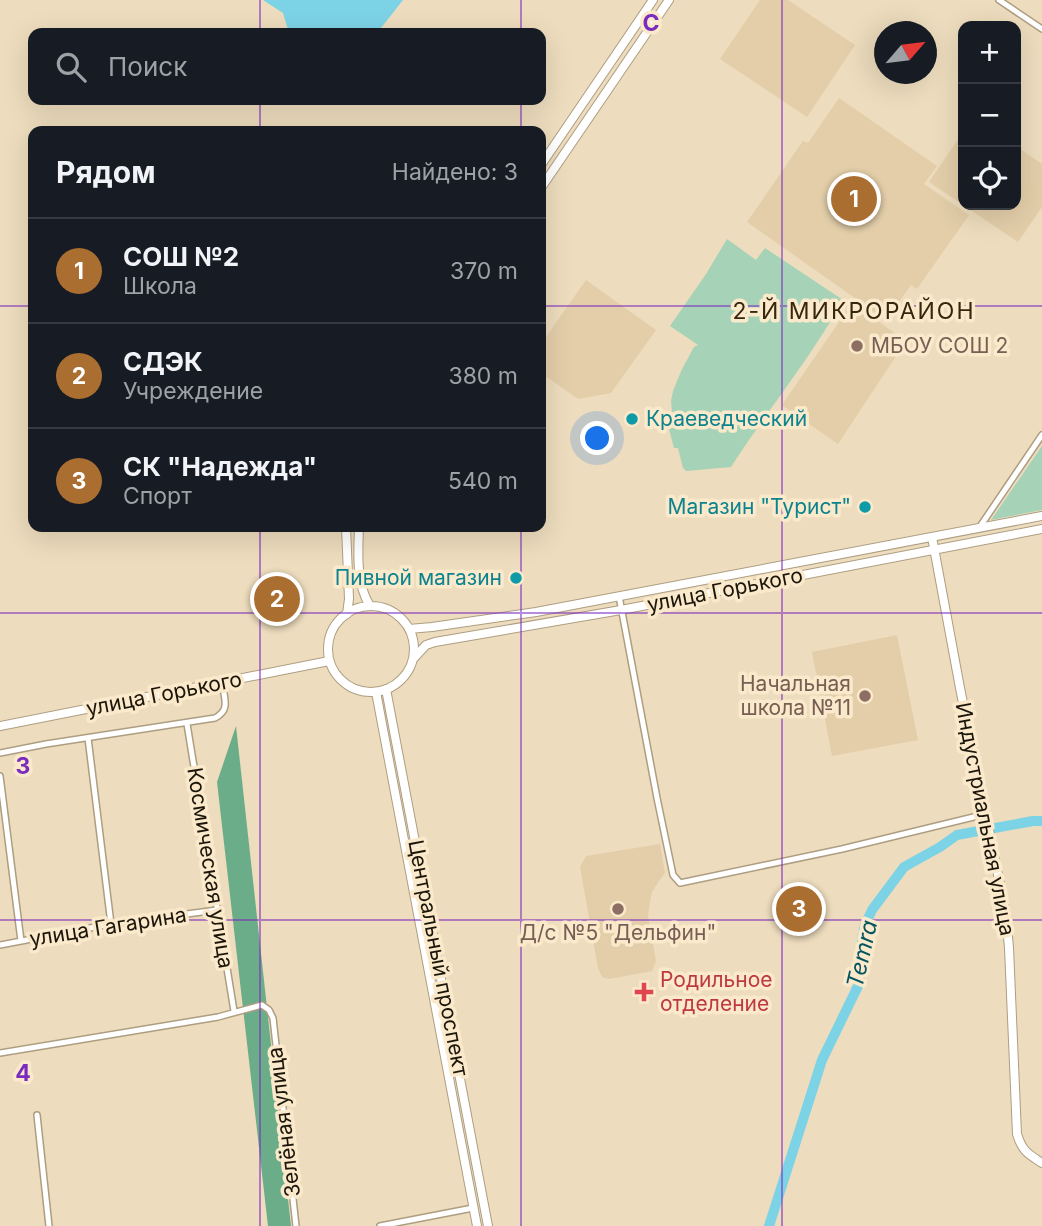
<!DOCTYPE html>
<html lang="ru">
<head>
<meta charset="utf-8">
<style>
  :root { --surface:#171b24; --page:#20242c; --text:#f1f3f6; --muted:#9ea1a6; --line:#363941; --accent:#aa6e30 }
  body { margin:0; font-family:Inter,sans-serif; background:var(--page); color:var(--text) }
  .controls { position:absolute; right:21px; top:21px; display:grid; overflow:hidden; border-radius:14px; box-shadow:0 7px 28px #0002 }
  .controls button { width:63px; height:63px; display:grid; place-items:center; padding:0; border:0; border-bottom:2px solid var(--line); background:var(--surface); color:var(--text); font:35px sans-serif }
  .compass { position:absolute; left:874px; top:21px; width:63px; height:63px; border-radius:50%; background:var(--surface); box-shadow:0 7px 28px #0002; rotate:62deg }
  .you { position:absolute; left:598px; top:439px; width:24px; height:24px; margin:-18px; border:5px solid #fff; border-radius:50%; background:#1a73e8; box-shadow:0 0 0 10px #1a73e833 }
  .badge { display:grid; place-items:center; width:46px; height:46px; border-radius:50%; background:var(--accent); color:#fff; font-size:23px; font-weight:700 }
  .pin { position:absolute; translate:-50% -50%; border:4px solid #fff; box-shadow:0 2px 7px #0006 }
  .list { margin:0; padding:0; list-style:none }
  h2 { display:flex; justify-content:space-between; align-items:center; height:91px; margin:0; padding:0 28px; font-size:30px }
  h2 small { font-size:23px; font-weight:400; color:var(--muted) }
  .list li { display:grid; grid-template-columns:46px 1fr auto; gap:21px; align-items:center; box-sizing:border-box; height:105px; padding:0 28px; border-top:2px solid var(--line) }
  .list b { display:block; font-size:26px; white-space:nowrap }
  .list p { margin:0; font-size:23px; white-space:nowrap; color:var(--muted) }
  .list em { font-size:23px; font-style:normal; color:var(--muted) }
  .icon { flex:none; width:38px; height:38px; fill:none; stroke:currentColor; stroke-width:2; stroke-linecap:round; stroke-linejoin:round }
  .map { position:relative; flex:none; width:1042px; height:1226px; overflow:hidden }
  .search { position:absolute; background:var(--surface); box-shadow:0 7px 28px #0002; left:28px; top:28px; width:518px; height:77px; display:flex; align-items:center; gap:18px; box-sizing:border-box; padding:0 24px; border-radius:14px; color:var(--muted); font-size:26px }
  .panel { position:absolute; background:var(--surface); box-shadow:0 7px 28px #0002; left:28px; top:126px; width:518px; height:406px; border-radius:14px }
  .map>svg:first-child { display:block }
</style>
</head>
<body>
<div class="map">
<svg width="1042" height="1226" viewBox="0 0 1042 1226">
  <rect width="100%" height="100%" fill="#eddcbd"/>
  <path fill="#e3cea9" d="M 760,0 L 788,0 L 855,45 L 807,117 L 720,59 Z
    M 839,98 L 937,166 L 924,184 L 969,215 L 917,289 L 911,285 L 886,320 L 747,222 L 803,141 L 808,143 Z
    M 963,132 L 963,205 L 1016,205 L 1016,146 L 1042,164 L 1042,207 L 1018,242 L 929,182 Z
    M 586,280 L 656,330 L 611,393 L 578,399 L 541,373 L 541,344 Z
    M 852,303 L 906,341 L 838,444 L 782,405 Z
    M 897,635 L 918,740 L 832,756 L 812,652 Z
    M 660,844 L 665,873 L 659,881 L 652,892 L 650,902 L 648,916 L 650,929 L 656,961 L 652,971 L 609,979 L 602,977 L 598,968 L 580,867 L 586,856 Z"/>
  <path fill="#a6d3b8" d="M 727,239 L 756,260 L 765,248 L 843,300 C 810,359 767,411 731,467 L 686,471 L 683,468 L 678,448 L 674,448 L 669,429 L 677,426 L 676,412 L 672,412 L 671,401 L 673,391 L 682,369 L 694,347 L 698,345 L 670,326 L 706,274 Z
    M 1042,446 L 1042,510 L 991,520 Z"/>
  <path fill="#6bad88" d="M 236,726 L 291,1226 L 268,1226 L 217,782 Z"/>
  <path fill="#7dd3e6" d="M 263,0 L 403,0 L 377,33 L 289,33 L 283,13 Z"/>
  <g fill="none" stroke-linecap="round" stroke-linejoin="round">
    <path stroke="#7dd3e6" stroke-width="10" d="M 769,1226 L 822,1060 L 859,984 L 863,959 L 862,939 L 865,925 L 872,910 L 904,867 L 940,847 L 957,835 L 1033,821 L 1042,821"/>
    <g stroke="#ae9e81" stroke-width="8">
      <path id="street" d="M 999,0 L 1042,29
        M 979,528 L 1042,435
        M 619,596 L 657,798 L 673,875 L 680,883 L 842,849 L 986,814
        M 187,724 L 234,1011
        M 88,738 L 111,924
        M 0,753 L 46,744 L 215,718 C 231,710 224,698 222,682
        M 0,776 L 21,941
        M 0,945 L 111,924 L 217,910
        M 0,1053 L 218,1017 L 262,1005 L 269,1010 L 273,1018 L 296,1226
        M 37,1115 L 49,1226
        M 380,1226 L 473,1208"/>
    </g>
    <g stroke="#ae9e81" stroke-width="10">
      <path id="secondary" d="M 541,165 L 653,0
        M 541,188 L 669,0
        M 346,527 L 349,599 L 347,614
        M 359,527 C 358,553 356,584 370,606
        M 932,537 L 960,688 L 1006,914 L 1009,948 L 1017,1134 C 1022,1151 1028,1154 1042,1163
        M328 649a43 43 0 1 1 86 0a43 43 0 1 1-86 0Z
        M 409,629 L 432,627 L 536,612 L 1042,516
        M 414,658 L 426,645 L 435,642 L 621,610 L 1042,529
        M 386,689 L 488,1226
        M 376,692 L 477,1226
        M 0,726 L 329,661"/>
    </g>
    <use href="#street" stroke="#fff" stroke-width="5"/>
    <use href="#secondary" stroke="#fff" stroke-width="8"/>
  </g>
  <path fill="none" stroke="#7b2cbf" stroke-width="2" stroke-opacity="0.55" d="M 260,0 L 260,33M 521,0 L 521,33M 782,0 L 782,1226M 260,100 L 260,131M 521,100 L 521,131M 0,306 L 33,306M 541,306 L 1042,306M 260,527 L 260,1226M 521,527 L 521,1226M 0,613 L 1042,613M 0,920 L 1042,920"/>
  <g fill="#8d6e63" stroke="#fae9ca" stroke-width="2.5">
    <circle cx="857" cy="346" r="7"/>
    <circle cx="865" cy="696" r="7"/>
    <circle cx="618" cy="909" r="7"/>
  </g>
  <g fill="#0f9aa8" stroke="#fae9ca" stroke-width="2.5">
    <circle cx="632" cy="419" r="7"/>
    <circle cx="865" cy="507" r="7"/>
    <circle cx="516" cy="578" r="7"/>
  </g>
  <path fill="#e0444e" stroke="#fae9ca" stroke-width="2.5" d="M640.5 981.5h7v7h7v7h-7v7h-7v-7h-7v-7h7z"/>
  <g text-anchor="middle" stroke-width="7" stroke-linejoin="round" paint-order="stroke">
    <g font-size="21" fill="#785e54" stroke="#fae9ca" text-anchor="start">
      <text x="871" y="353">МБОУ СОШ 2</text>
      <text x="851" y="691" text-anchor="end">Начальная<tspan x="851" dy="24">школа №11</tspan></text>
      <text x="618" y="940" text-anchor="middle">Д/c №5 "Дельфин"</text>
    </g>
    <g font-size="21" fill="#0d838f" stroke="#fae9ca" text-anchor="end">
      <text x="646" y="426" text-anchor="start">Краеведческий</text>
      <text x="851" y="514">Магазин "Турист"</text>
      <text x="502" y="585">Пивной магазин</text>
    </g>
    <g font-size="21" fill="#1b150a" stroke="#fae9ca">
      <text transform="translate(725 590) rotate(-11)" y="7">улица Горького</text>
      <text transform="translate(164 694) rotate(-11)" y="7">улица Горького</text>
      <text transform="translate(985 819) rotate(79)" y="7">Индустриальная улица</text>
      <text transform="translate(210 868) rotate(81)" y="7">Космическая улица</text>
      <text transform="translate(108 927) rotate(-9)" y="7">улица Гагарина</text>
      <text transform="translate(438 958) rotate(79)" y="7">Центральный проспект</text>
      <text transform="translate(284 1122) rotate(-97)" y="7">Зелёная улица</text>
    </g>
    <g font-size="21" fill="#be3a42" stroke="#fae9ca" text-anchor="start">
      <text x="660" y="987">Родильное<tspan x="660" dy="24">отделение</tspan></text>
    </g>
    <g font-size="23" letter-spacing="2" fill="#35270d" stroke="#fae9ca">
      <text x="854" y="319">2-Й МИКРОРАЙОН</text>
    </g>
    <g font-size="23" font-style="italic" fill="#065562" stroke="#fae9ca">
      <text transform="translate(862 954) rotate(-77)" y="8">Temra</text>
    </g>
  </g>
  <g font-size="23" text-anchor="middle" font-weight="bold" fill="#7b2cbf" stroke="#fae9ca" stroke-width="7" stroke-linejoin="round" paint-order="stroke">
    <text x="651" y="31">C</text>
    <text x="23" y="774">3</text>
    <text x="23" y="1081">4</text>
  </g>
</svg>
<div class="controls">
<button>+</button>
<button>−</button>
<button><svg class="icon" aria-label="locate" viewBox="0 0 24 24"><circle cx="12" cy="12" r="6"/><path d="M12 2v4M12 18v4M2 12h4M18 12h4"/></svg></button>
</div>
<svg class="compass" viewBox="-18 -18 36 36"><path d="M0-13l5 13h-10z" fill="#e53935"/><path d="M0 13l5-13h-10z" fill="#9ea1a6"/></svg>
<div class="you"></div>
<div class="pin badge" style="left:854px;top:199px">1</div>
<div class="pin badge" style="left:277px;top:599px">2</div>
<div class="pin badge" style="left:799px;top:909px">3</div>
<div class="search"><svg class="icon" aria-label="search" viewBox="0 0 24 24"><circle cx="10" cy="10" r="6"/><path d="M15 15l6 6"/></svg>Поиск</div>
<section class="panel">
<h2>Рядом<small>Найдено: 3</small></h2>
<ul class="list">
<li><span class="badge">1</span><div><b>СОШ №2</b><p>Школа</p></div><em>370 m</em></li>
<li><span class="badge">2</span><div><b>СДЭК</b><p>Учреждение</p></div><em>380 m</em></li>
<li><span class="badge">3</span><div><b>СК &quot;Надежда&quot;</b><p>Спорт</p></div><em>540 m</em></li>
</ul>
</section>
</div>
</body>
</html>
